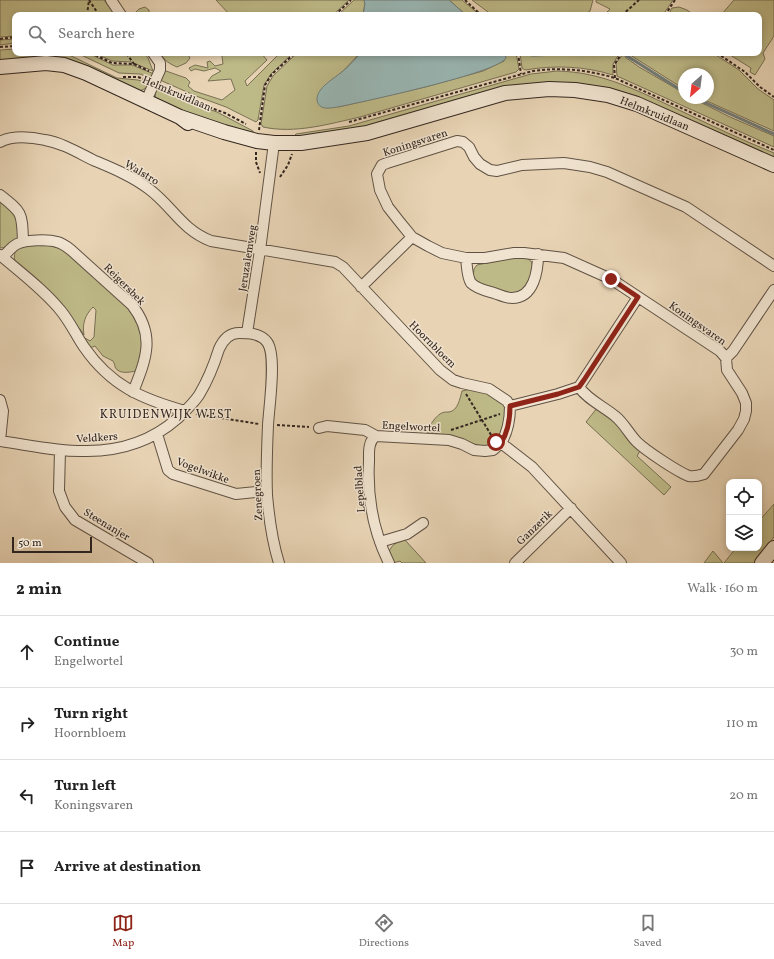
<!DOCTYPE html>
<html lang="en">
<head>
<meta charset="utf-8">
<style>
  :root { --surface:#fff; --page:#f2f2f2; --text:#222; --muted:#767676; --line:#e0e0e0; --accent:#8f2418 }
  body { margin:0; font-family:Vollkorn,serif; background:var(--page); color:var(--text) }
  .controls { position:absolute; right:12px; bottom:12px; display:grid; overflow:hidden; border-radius:8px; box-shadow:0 2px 6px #0003 }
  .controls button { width:36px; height:36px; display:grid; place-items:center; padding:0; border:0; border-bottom:1px solid var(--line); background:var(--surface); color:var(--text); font:20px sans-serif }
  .compass { position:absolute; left:678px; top:68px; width:36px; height:36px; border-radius:50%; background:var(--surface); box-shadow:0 2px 6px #0003; rotate:208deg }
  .scale { position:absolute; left:12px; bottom:10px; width:80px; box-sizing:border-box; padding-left:4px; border:2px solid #33261f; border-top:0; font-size:11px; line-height:14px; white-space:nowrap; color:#33261f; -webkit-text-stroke:3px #f0e3cf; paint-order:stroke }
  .stop { position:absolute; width:12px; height:12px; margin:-9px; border:3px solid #8f2418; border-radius:50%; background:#fff }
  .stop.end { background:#8f2418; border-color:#fff; box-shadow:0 1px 4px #0008 }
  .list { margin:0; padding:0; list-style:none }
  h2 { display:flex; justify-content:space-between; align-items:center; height:52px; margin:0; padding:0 16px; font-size:17px }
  h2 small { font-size:13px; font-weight:400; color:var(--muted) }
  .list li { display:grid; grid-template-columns:26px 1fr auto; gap:12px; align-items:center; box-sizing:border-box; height:72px; padding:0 16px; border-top:1px solid var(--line) }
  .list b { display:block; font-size:15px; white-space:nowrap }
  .list p { margin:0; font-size:13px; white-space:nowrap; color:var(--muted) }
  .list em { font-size:13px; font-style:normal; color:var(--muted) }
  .icon { flex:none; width:22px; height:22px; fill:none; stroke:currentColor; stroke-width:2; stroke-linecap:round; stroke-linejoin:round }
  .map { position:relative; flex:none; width:774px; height:563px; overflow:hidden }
  .search { position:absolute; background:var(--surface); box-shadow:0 2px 6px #0003; left:12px; right:12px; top:12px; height:44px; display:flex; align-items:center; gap:10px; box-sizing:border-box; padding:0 14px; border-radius:8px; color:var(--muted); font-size:15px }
  .sheet { height:340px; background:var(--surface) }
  nav { display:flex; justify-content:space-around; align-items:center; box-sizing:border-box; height:56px; border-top:1px solid var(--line); background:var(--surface); font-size:11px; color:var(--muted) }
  nav a { display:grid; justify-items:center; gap:2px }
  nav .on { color:var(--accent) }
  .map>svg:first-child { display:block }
</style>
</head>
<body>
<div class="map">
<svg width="774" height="563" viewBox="0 0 774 563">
  <rect width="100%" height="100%" fill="#e8d4b5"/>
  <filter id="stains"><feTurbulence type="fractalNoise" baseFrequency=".005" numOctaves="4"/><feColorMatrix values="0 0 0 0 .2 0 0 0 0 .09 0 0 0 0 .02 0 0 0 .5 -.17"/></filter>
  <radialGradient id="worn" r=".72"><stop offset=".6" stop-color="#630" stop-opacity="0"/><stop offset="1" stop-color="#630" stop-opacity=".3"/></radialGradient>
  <path fill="#beba88" stroke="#787054" d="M 0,0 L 104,0 L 115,15 L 15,15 L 15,36 L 0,37 Z
    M 216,0 L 349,0 L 333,15 L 230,15 Z
    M 354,0 L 364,0 L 365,3 L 363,15 L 338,15 Z
    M 449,0 L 462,0 L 480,15 L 466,15 Z
    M 472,0 L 593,0 L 590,11 L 584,15 L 492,15 Z
    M 596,0 L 673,0 L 663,15 L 594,15 L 605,14 L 610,9 L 596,2 Z
    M 734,0 L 774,0 L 774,36 L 763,53 L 765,59 L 755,75 L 750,72 L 751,68 L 727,53 L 759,53 L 759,15 L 721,15 Z
    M 145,7 L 149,10 L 149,15 L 133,15 L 139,9 Z
    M 679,7 L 687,10 L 694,15 L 668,15 L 672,8 Z
    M 15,39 L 15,43 L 0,45 L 0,40 Z
    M 15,49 L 15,53 L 65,53 L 117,78 L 138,80 L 149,84 L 146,88 L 138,92 L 84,66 L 0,61 L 0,50 Z
    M 77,53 L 88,53 L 113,65 L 132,65 L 154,74 L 152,79 L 140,74 L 119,73 Z
    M 94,53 L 144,53 L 148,58 L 153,71 L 131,62 L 112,61 Z
    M 161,53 L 187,53 L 190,58 L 186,63 L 177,67 C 170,64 165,61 160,54 Z
    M 220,53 L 261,53 L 267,60 L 245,81 L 247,86 L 280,53 L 293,53 L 271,74 L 264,85 L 258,120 L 256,122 L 226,107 L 196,96 L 160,80 L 164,71 L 166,71 L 186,78 L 190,82 L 188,86 L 194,91 L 222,100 L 235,90 L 231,79 L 208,81 L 212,76 L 221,71 L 215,68 L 204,71 L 195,69 L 191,71 L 189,68 L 195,65 L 208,68 L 207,62 L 210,61 L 215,66 L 223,64 L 222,56 Z
    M 297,53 L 360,53 L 343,71 L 325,86 L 338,107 L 425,87 L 483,71 L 504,61 L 505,53 L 516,53 L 519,69 L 516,72 L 360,117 C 329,124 295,134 263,127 L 261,124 L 267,86 L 273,76 Z
    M 520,53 L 618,53 L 619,54 L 613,64 L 613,75 C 584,66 555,65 525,70 L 522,68 Z
    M 624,53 L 627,53 L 625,57 L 639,67 L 684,93 L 684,98 L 692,98 L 730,117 L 774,136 L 774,147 L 617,76 L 616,63 Z
    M 627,53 L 713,53 L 739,70 L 758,89 L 774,100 L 774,131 L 700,98 L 708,98 L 708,74 L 684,74 L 684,89 Z
    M 557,71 C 603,72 638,91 679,110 C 710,125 742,140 774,153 L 774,160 L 574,85 L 363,129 L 293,137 L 296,134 L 349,126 L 531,74 Z
    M 156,88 L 181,100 L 217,112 L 253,131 L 254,134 L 219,127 L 155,99 Z
    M 0,199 L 17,215 L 19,237 C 13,242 8,248 0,248 Z
    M 45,245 L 60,248 L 67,252 C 78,262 90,272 101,283 C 119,299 140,315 142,341 C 143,351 139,361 136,371 C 130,372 119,375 115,367 C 115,365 114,363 113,361 L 103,356 L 95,346 L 90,348 L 84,339 L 85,338 L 90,341 L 94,337 L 96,310 L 93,307 C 85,315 82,324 84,335 L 80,329 L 78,329 L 16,264 C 8,243 31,245 45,245 Z
    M 525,257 C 527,259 531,260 532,263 C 537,272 526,291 516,293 C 508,295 500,291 492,288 C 485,286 478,284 473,278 L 474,269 L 477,265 L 511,258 Z
    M 471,389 L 487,393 L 505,405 C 507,414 504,421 502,430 C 495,458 477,443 459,439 C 448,436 437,433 426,432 C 430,426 434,418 440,414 C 443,412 445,412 449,412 C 458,411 460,398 462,391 Z
    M 597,408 L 614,420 L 634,446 L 640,451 L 637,456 L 671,487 L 664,495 L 586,422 Z
    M 774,504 L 774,537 L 754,563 L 724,563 L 736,548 L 759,548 L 759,521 Z
    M 405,540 L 426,563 L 402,563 L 400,561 L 393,563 L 389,552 C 392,544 397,542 405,540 Z
    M 713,551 L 723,563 L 704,563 Z"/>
  <path fill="#99b7b5" stroke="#707d79" d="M 364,0 L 449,0 L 466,15 L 363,15 L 365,4 Z
    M 360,53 L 505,53 L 506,58 C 498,73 362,102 338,107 C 330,108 319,111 317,100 C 316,88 335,78 343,71 C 349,66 355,60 360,53 Z
    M 529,53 L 566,53 L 558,55 L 534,56 L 531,56 Z"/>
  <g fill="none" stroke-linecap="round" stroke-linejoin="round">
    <path stroke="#707d79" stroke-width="3" d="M 627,56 L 684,92
      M 695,98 L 774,134"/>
    <g stroke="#605244" stroke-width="12">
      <path id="street" d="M 111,0 L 121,15
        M 146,101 L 160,70 L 160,63 L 153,53
        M 0,142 C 12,135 32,137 45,140 C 62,143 77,152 93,160 C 112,168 132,176 149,189 C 173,207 181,229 211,241 L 335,262 L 343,267 L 440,370 L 453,380 L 462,383 L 489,389 L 507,401 L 510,406 L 558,394 L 579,387 L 638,297
        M 0,195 C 23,213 22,213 23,242
        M 0,255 C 21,273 44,290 61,311 C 70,322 76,335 84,347 C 111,386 142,399 185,411
        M 3,257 C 7,253 11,247 17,244 C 25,240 48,239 57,242 C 62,243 66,246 71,250 L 132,305 C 156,336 146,359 133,392
        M 466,258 C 467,266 467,277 471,283 C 477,289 487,291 494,293 C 500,295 506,298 512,298 C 534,298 538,271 538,254
        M 774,266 L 686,207 L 607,172 L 590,167 L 564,163 L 522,165 L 497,171 L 490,170 L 480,164 L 474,157 L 469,147 L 463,142 L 457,141 L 387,163 L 382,165 L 377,174 L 380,190 L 388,207 L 399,221 L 412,237 L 428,246 L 442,253 L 466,258 L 485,258 L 514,253 L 524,253 L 564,258 L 611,279 L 720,351 L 726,358 L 733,351 L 774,290
        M 361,287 L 412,237
        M 247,333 L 260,250 L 274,143
        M 579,387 C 588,400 603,406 615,416 C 624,423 629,434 637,442 C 645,450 678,472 689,476 C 694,477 698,476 704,474 L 738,430 L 744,419 L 746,411 L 746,403 L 742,393 L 727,370 L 726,358
        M 0,400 L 3,411 L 0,441
        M 319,428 L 327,426 L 365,430 L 376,436 L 449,440 L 462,444 L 474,450 L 485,451 L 493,450 L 501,443 L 532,467 L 621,563
        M 157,434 L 168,470 L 173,474 L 236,494 L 267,491
        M 376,436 C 368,441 369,452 369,461 C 367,497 373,531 389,563
        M 0,441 C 29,445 58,452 87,451 C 122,451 152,441 178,418 C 185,411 193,404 199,395 C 208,380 214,365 219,349 C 223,340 229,333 239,333 C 248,333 260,333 267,342 C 277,355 269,407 268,425 C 267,448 266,472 267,495 C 269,518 272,541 279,563
        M 501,443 C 508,432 510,420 510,406
        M 60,450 L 59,491 L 65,507 L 75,520 L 148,563
        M 380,542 L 407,534 L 423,523
        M 515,563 L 571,508"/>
    </g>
    <g stroke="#33261f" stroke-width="16">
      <path id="secondary" d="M 0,67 L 46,63 L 64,65 L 86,73 L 180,117 L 188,123
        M 180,117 L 224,132 L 257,141 L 274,143 L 301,143 L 367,133 L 505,93 L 549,89 L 575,90 L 608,95 L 637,104 L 774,165
        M 762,563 L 774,548"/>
    </g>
    <path stroke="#33261f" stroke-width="2" stroke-dasharray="3 2" stroke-linecap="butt" d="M 89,0 L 99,15
      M 465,0 L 481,15
      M 87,15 L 89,0
      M 335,15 L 351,0
      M 622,15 L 639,0
      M 665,15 L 675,0
      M 0,39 L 15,37
      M 0,47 L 15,46
      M 91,53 L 112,63 L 134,64 L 126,53
      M 518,53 L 521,74
      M 717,53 L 745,72 L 760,87 L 774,97
      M 134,64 L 149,71
      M 123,77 L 138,77 L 146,80
      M 615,78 L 614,65 L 622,53
      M 163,88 L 184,98 L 225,113 L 246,124
      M 349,122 L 533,71 C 561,67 588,70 615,78 L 774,150
      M 259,130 L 265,85 L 272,74 L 295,53
      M 256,152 L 256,162 L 260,173
      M 280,177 L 288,165 L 292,154
      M 466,394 L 493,438
      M 196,414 L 259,424
      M 277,425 L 309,427
      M 451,430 L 500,414"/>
    <use href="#street" stroke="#f0e3cf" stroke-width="10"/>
    <use href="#secondary" stroke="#f0e3cf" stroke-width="14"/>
  </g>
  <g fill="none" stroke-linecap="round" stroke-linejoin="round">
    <path stroke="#8f2418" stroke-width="5" d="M 496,442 L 501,443 C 508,432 510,420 510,406 L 558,394 L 579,387 L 584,380 L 638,297 L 611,279"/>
  </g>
  <g text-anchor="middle" stroke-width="3" stroke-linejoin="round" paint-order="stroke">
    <g font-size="11" fill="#33261f" stroke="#f0e3cf">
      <text transform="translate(177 93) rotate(23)" y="4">Helmkruidlaan</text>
      <text transform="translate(655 113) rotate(22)" y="4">Helmkruidlaan</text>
      <text transform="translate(415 142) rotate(-18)" y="4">Koningsvaren</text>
      <text transform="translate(142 172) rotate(31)" y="4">Walstro</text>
      <text transform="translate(247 258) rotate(-81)" y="4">Jeruzalemweg</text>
      <text transform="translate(125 284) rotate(45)" y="4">Reigersbek</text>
      <text transform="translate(698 323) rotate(35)" y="4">Koningsvaren</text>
      <text transform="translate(433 344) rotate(45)" y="4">Hoornbloem</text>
      <text transform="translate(411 426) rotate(3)" y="4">Engelwortel</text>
      <text transform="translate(97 437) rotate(-4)" y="4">Veldkers</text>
      <text transform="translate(203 470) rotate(20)" y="4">Vogelwikke</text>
      <text transform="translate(359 489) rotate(-94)" y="4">Lepelblad</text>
      <text transform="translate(257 495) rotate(-93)" y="4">Zenegroen</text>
      <text transform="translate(107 524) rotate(31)" y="4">Steenanjer</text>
      <text transform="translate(534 527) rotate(-44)" y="4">Ganzerik</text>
    </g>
    <g font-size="12" letter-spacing="1" fill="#33261f" stroke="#f0e3cf">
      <text x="166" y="418">KRUIDENWIJK WEST</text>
    </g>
  </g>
  <rect width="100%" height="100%" filter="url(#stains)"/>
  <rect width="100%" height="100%" fill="url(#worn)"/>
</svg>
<div class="controls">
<button><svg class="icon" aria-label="locate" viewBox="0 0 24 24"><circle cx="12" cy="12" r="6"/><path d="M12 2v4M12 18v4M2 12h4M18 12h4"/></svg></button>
<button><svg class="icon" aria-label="layers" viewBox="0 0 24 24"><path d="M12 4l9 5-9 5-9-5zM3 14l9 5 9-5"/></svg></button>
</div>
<svg class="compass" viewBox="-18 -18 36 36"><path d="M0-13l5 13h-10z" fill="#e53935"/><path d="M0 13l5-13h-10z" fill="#767676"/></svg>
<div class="scale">50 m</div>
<div class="stop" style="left:496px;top:442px"></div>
<div class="stop end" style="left:611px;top:279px"></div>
<div class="search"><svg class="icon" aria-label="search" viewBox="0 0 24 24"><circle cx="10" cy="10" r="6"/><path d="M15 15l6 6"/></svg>Search here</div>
</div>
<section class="sheet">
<h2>2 min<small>Walk · 160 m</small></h2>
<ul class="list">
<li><svg class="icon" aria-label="ahead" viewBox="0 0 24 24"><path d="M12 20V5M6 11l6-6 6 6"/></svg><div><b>Continue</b><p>Engelwortel</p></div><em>30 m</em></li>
<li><svg class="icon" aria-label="right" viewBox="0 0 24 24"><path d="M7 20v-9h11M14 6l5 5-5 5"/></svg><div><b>Turn right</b><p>Hoornbloem</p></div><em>110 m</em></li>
<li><svg class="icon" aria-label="left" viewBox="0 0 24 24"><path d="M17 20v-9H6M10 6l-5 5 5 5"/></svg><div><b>Turn left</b><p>Koningsvaren</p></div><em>20 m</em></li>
<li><svg class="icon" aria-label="arrive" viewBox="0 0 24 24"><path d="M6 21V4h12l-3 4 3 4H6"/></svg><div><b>Arrive at destination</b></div></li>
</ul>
</section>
<nav>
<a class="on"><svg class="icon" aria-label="map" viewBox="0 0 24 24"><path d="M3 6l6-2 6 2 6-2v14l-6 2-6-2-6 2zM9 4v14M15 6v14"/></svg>Map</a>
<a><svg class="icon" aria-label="directions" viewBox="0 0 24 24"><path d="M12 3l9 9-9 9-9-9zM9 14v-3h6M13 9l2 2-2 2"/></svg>Directions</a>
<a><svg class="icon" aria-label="saved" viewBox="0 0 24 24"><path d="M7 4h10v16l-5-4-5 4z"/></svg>Saved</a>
</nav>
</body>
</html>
